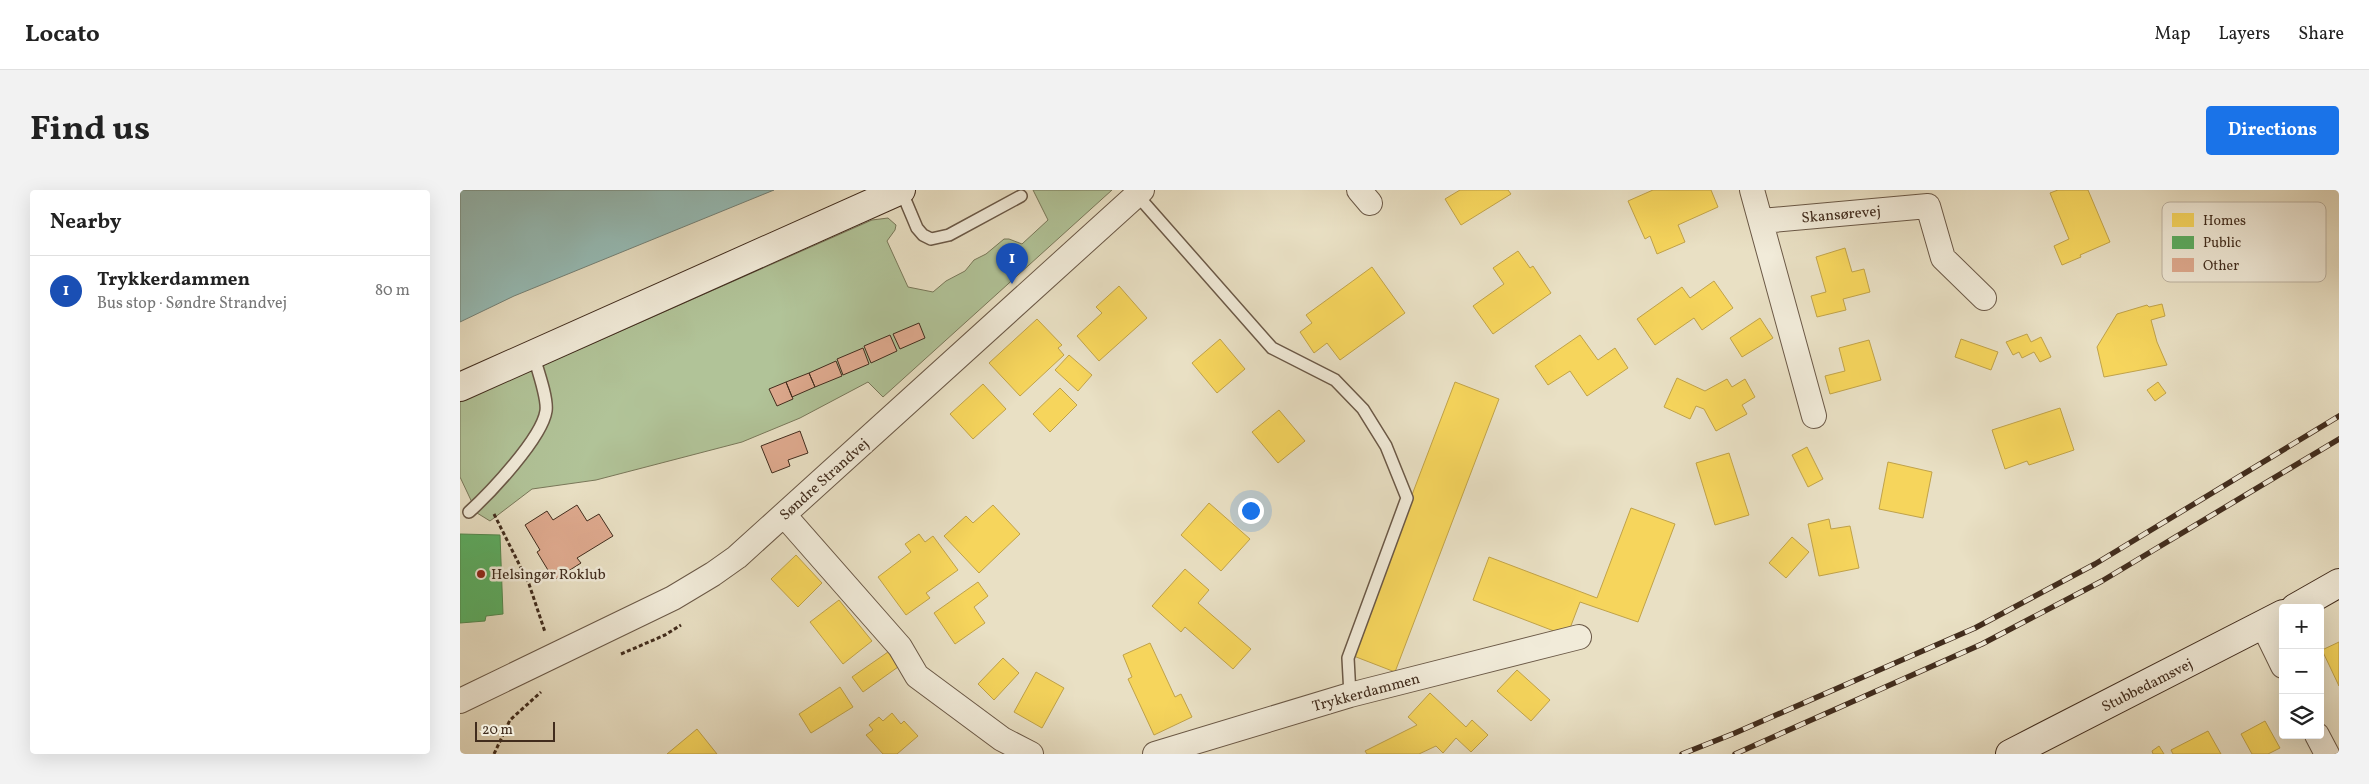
<!DOCTYPE html>
<html lang="en">
<head>
<meta charset="utf-8">
<style>
  :root { --surface:#fff; --page:#f2f2f2; --text:#222; --muted:#767676; --line:#e0e0e0; --accent:#1a73e8 }
  body { margin:0; font-family:Vollkorn,serif; background:var(--page); color:var(--text) }
  .controls { position:absolute; right:15px; bottom:15px; display:grid; overflow:hidden; border-radius:5px; box-shadow:0 5px 20px #0002 }
  .controls button { width:45px; height:45px; display:grid; place-items:center; padding:0; border:0; border-bottom:1px solid var(--line); background:var(--surface); color:var(--text); font:25px sans-serif }
  .scale { position:absolute; left:15px; bottom:12px; width:80px; box-sizing:border-box; padding-left:5px; border:2px solid #412c1d; border-top:0; font-size:14px; line-height:18px; white-space:nowrap; color:#412c1d; -webkit-text-stroke:4px #f1ebd9; paint-order:stroke }
  .you { position:absolute; left:790px; top:320px; width:18px; height:18px; margin:-12px; border:4px solid #fff; border-radius:50%; background:#1a73e8; box-shadow:0 0 0 8px #1a73e833 }
  .badge { display:grid; place-items:center; width:32px; height:32px; border-radius:50%; background:var(--accent); color:#fff; font-size:16px; font-weight:700 }
  .pin { position:absolute; translate:-50% -41px; filter:drop-shadow(0 1px 2px #0008) }
  .pin::after { content:''; position:absolute; top:26px; width:18px; height:15px; background:inherit; clip-path:polygon(0 0,100% 0,50% 100%) }
  .list { margin:0; padding:0; list-style:none }
  h2 { display:flex; justify-content:space-between; align-items:center; height:65px; margin:0; padding:0 20px; font-size:21px }
  h2 small { font-size:16px; font-weight:400; color:var(--muted) }
  .list li { display:grid; grid-template-columns:32px 1fr auto; gap:15px; align-items:center; box-sizing:border-box; height:70px; padding:0 20px; border-top:1px solid var(--line) }
  .list b { display:block; font-size:19px; white-space:nowrap }
  .list p { margin:0; font-size:16px; white-space:nowrap; color:var(--muted) }
  .list em { font-size:16px; font-style:normal; color:var(--muted) }
  .icon { flex:none; width:28px; height:28px; fill:none; stroke:currentColor; stroke-width:2; stroke-linecap:round; stroke-linejoin:round }
  .map { position:relative; flex:none; width:1879px; height:564px; overflow:hidden; border-radius:5px }
  header { display:flex; align-items:center; gap:30px; box-sizing:border-box; height:70px; padding:0 25px; background:var(--surface); border-bottom:1px solid var(--line) }
  header strong { font-size:24px }
  nav { display:flex; gap:28px; margin-inline-start:auto; font-size:18px }
  .intro { display:flex; align-items:center; justify-content:space-between; box-sizing:border-box; height:120px; padding:0 30px }
  h1 { margin:0; font-size:35px }
  .button { padding:12px 22px; border-radius:5px; background:var(--accent); color:#fff; font-size:18px; font-weight:700 }
  main { display:flex; gap:30px; padding:0 30px }
  aside { flex:1; background:var(--surface); border-radius:5px; box-shadow:0 5px 20px #0002 }
  .map>svg:first-child { display:block }
</style>
</head>
<body>
<header>
<strong>Locato</strong>
<nav><a>Map</a><a>Layers</a><a>Share</a></nav>
</header>
<div class="intro"><h1>Find us</h1><a class="button">Directions</a></div>
<main>
<aside>
<h2>Nearby<small></small></h2>
<ul class="list">
<li><span class="badge" style="background:#1a4fb4">1</span><div><b>Trykkerdammen</b><p>Bus stop · Søndre Strandvej</p></div><em>80 m</em></li>
</ul>
</aside>
<div class="map">
<svg width="1879" height="564" viewBox="0 0 1879 564">
  <rect width="100%" height="100%" fill="#e9e0c4"/>
  <filter id="stains"><feTurbulence type="fractalNoise" baseFrequency=".004" numOctaves="4"/><feColorMatrix values="0 0 0 0 .2 0 0 0 0 .09 0 0 0 0 .02 0 0 0 .5 -.17"/></filter>
  <radialGradient id="worn" r=".72"><stop offset=".6" stop-color="#630" stop-opacity="0"/><stop offset="1" stop-color="#630" stop-opacity=".3"/></radialGradient>
  <path fill="#b1c398" stroke="#79785a" d="M 573,0 L 652,0 L 423,207 L 408,192 L 340,228 L 282,252 L 136,290 L 72,299 L 30,331 L 17,323 L 0,287 L 0,212 L 412,30 L 428,28 L 436,35 L 435,40 L 427,51 L 448,97 L 473,102 L 486,91 L 505,81 L 514,70 L 526,64 L 544,49 L 549,49 L 562,54 L 588,30 Z"/>
  <path fill="#97bdb7" stroke="#758379" d="M 0,0 L 314,0 L 54,106 L 0,132 Z"/>
  <path fill="#f6d55c" stroke="#c0a249" d="M 1000,0 L 1048,0 L 1051,4 L 1001,35 L 985,9 Z
    M 1193,0 L 1251,0 L 1258,17 L 1218,35 L 1225,52 L 1197,64 L 1190,46 L 1185,49 L 1168,11 Z
    M 1598,0 L 1628,0 L 1650,52 L 1620,65 L 1621,67 L 1602,75 L 1594,56 L 1609,49 L 1590,3 Z
    M 1385,58 L 1392,82 L 1404,79 L 1410,102 L 1383,109 L 1386,120 L 1357,127 L 1351,106 L 1366,102 L 1356,67 Z
    M 1058,61 L 1070,78 L 1073,76 L 1091,103 L 1033,144 L 1013,116 L 1044,94 L 1033,78 Z
    M 912,77 L 945,123 L 880,170 L 867,153 L 854,163 L 840,142 L 852,133 L 846,125 Z
    M 1254,91 L 1273,118 L 1242,140 L 1234,128 L 1195,155 L 1177,129 L 1222,97 L 1230,108 Z
    M 659,96 L 687,128 L 639,171 L 617,146 L 642,123 L 636,117 Z
    M 1702,114 L 1705,126 L 1691,130 L 1697,152 L 1707,175 L 1644,187 L 1637,157 L 1657,124 L 1687,115 L 1689,117 Z
    M 1300,128 L 1313,148 L 1282,167 L 1270,148 Z
    M 577,129 L 602,155 L 598,158 L 604,165 L 560,206 L 529,173 Z
    M 1567,144 L 1571,152 L 1581,147 L 1591,167 L 1580,172 L 1574,162 L 1562,168 L 1559,162 L 1553,165 L 1546,152 Z
    M 1120,145 L 1138,170 L 1155,158 L 1168,178 L 1127,206 L 1110,181 L 1088,195 L 1075,176 Z
    M 760,149 L 785,179 L 757,203 L 732,173 Z
    M 1501,149 L 1538,162 L 1531,180 L 1495,167 Z
    M 1409,150 L 1421,190 L 1370,204 L 1365,186 L 1385,181 L 1379,158 Z
    M 609,165 L 632,185 L 618,201 L 595,180 Z
    M 1217,188 L 1245,201 L 1267,189 L 1272,197 L 1285,189 L 1295,207 L 1282,215 L 1287,224 L 1256,241 L 1244,219 L 1236,216 L 1230,229 L 1204,217 Z
    M 995,192 L 1039,209 L 935,482 L 891,465 Z
    M 1698,192 L 1706,203 L 1695,211 L 1687,200 Z
    M 523,194 L 546,219 L 513,249 L 490,224 Z
    M 600,198 L 617,215 L 590,242 L 573,224 Z
    M 1600,218 L 1614,260 L 1569,275 L 1567,271 L 1545,279 L 1532,240 Z
    M 819,220 L 845,251 L 818,273 L 792,242 Z
    M 1347,257 L 1363,289 L 1348,297 L 1332,265 Z
    M 1269,263 L 1289,325 L 1255,335 L 1236,273 Z
    M 1428,272 L 1472,282 L 1463,328 L 1419,319 Z
    M 749,313 L 790,349 L 761,381 L 721,345 Z
    M 533,315 L 560,344 L 519,383 L 484,346 L 506,326 L 513,333 Z
    M 1171,318 L 1215,334 L 1178,432 L 1120,412 L 1107,446 L 1013,410 L 1029,367 L 1137,408 Z
    M 1369,329 L 1371,339 L 1390,336 L 1399,378 L 1359,386 L 1348,334 Z
    M 459,344 L 465,352 L 473,346 L 498,380 L 466,403 L 470,408 L 446,425 L 418,387 L 451,362 L 445,354 Z
    M 1332,347 L 1349,362 L 1326,388 L 1309,373 Z
    M 336,365 L 362,393 L 338,417 L 311,389 Z
    M 725,379 L 749,400 L 738,413 L 791,459 L 773,479 L 725,437 L 721,442 L 692,416 Z
    M 518,392 L 528,406 L 514,417 L 525,433 L 495,454 L 474,423 Z
    M 379,410 L 412,451 L 383,474 L 350,432 Z
    M 1879,452 L 1879,496 L 1862,460 Z
    M 690,453 L 715,507 L 721,504 L 732,527 L 694,545 L 668,489 L 672,487 L 663,465 Z
    M 428,462 L 438,477 L 403,502 L 392,487 Z
    M 543,468 L 559,483 L 534,510 L 518,494 Z
    M 1057,480 L 1090,510 L 1071,531 L 1037,501 Z
    M 576,482 L 604,498 L 582,538 L 554,522 Z
    M 380,497 L 393,517 L 351,543 L 339,524 Z
    M 970,503 L 1006,537 L 1012,530 L 1028,545 L 1011,562 L 996,548 L 983,563 L 976,556 L 959,564 L 907,564 L 905,561 L 957,535 L 948,527 Z
    M 432,523 L 441,534 L 444,531 L 458,546 L 437,564 L 423,564 L 406,545 L 413,540 L 409,535 L 419,527 L 423,531 Z
    M 1805,531 L 1820,558 L 1808,564 L 1792,564 L 1781,544 Z
    M 237,539 L 257,564 L 207,564 Z
    M 1748,541 L 1761,564 L 1713,564 L 1711,560 Z
    M 1699,556 L 1704,564 L 1693,564 L 1692,561 Z"/>
  <path fill="#5aae61" stroke="#52874d" d="M 0,344 L 40,345 L 43,424 L 26,426 L 25,431 L 0,433 Z"/>
  <path fill="#dfaa8f" stroke="#412c1d" d="M 459,133 L 465,148 L 440,159 L 433,144 Z
    M 430,145 L 437,161 L 411,173 L 404,156 Z
    M 403,158 L 409,174 L 383,185 L 377,169 Z
    M 376,171 L 382,186 L 355,197 L 349,183 Z
    M 349,183 L 355,197 L 332,207 L 326,192 Z
    M 326,192 L 333,209 L 317,216 L 309,199 Z
    M 340,241 L 348,263 L 328,270 L 330,276 L 312,283 L 301,256 Z
    M 117,315 L 127,331 L 139,324 L 153,346 L 117,368 L 121,373 L 94,390 L 77,362 L 80,360 L 65,335 L 87,321 L 93,330 Z"/>
  <g fill="none" stroke-linecap="round" stroke-linejoin="round">
    <g stroke="#6b5947" stroke-width="14">
      <path id="lane" d="M 441,0 L 457,38 L 463,45 L 471,49 L 489,45 L 561,6
        M 677,5 L 812,158 L 875,190 L 903,219 L 926,256 L 947,308 L 888,468 L 890,505
        M 9,322 C 30,303 82,248 86,221 C 88,208 77,178 73,164"/>
    </g>
    <g stroke="#6b5947" stroke-width="26">
      <path id="street" d="M 899,0 L 910,13
        M 1292,0 L 1354,226
        M 1302,31 L 1468,16 L 1483,68 L 1524,108
        M 324,325 L 440,457 L 457,486 L 542,549 L 571,564
        M 1803,435 L 1823,476
        M 0,511 L 213,408 L 253,384 L 277,367 L 682,0
        M 1857,545 L 1867,564
        M 695,564 L 890,505 L 1119,447"/>
    </g>
    <g stroke="#412c1d" stroke-width="30">
      <path id="secondary" d="M 0,197 L 441,0
        M 1835,418 L 1879,393
        M 1550,564 L 1823,424"/>
    </g>
    <path stroke="#412c1d" stroke-width="3" stroke-dasharray="4 2.5" stroke-linecap="butt" d="M 34,324 L 69,394 L 85,442
      M 161,464 L 205,445 L 221,435
      M 34,564 L 50,530 L 81,502"/>
    <use href="#lane" stroke="#f1ebd9" stroke-width="11"/>
    <use href="#street" stroke="#f1ebd9" stroke-width="24"/>
    <use href="#secondary" stroke="#f1ebd9" stroke-width="28"/>
    <g stroke="#412c1d" stroke-width="5.5">
      <path id="rail" d="M 1222,564 L 1275,543 L 1515,438 L 1635,374 L 1879,226
        M 1275,564 L 1522,454 L 1642,391 L 1879,249"/>
    </g>
    <use href="#rail" stroke="#f1ebd9" stroke-width="4" stroke-dasharray="11" stroke-linecap="butt"/>
  </g>
  <circle fill="#8f2418" stroke="#f1ebd9" stroke-width="2" cx="21" cy="384" r="5"/>
  <g text-anchor="middle" stroke-width="5" stroke-linejoin="round" paint-order="stroke">
    <g font-size="15" fill="#412c1d" stroke="#f1ebd9">
      <text transform="translate(1381 24) rotate(-5)" y="5">Skansørevej</text>
      <text transform="translate(364 289) rotate(-42)" y="5">Søndre Strandvej</text>
      <text transform="translate(1687 495) rotate(-27)" y="5">Stubbedamsvej</text>
      <text transform="translate(906 502) rotate(-15)" y="5">Trykkerdammen</text>
    </g>
    <g font-size="15" fill="#412c1d" stroke="#f1ebd9" text-anchor="start">
      <text x="31" y="389">Helsingør Roklub</text>
    </g>
  </g>
  <rect x="1702" y="12" width="164" height="80" rx="8" fill="#f1ebd9" stroke="#bcb2a1" stroke-width="1"/>
  <rect x="1712" y="23" width="22" height="14" fill="#f6d55c"/>
  <rect x="1712" y="46" width="22" height="13" fill="#5aae61"/>
  <rect x="1712" y="68" width="22" height="14" fill="#dfaa8f"/>
  <g font-size="14" fill="#412c1d">
    <text x="1743" y="35">Homes</text>
    <text x="1743" y="57">Public</text>
    <text x="1743" y="80">Other</text>
  </g>
  <rect width="100%" height="100%" filter="url(#stains)"/>
  <rect width="100%" height="100%" fill="url(#worn)"/>
</svg>
<div class="controls">
<button>+</button>
<button>−</button>
<button><svg class="icon" aria-label="layers" viewBox="0 0 24 24"><path d="M12 4l9 5-9 5-9-5zM3 14l9 5 9-5"/></svg></button>
</div>
<div class="scale">20 m</div>
<div class="you"></div>
<div class="pin badge" style="left:552px;top:94px;background:#1a4fb4">1</div>
</div>
</main>
</body>
</html>
